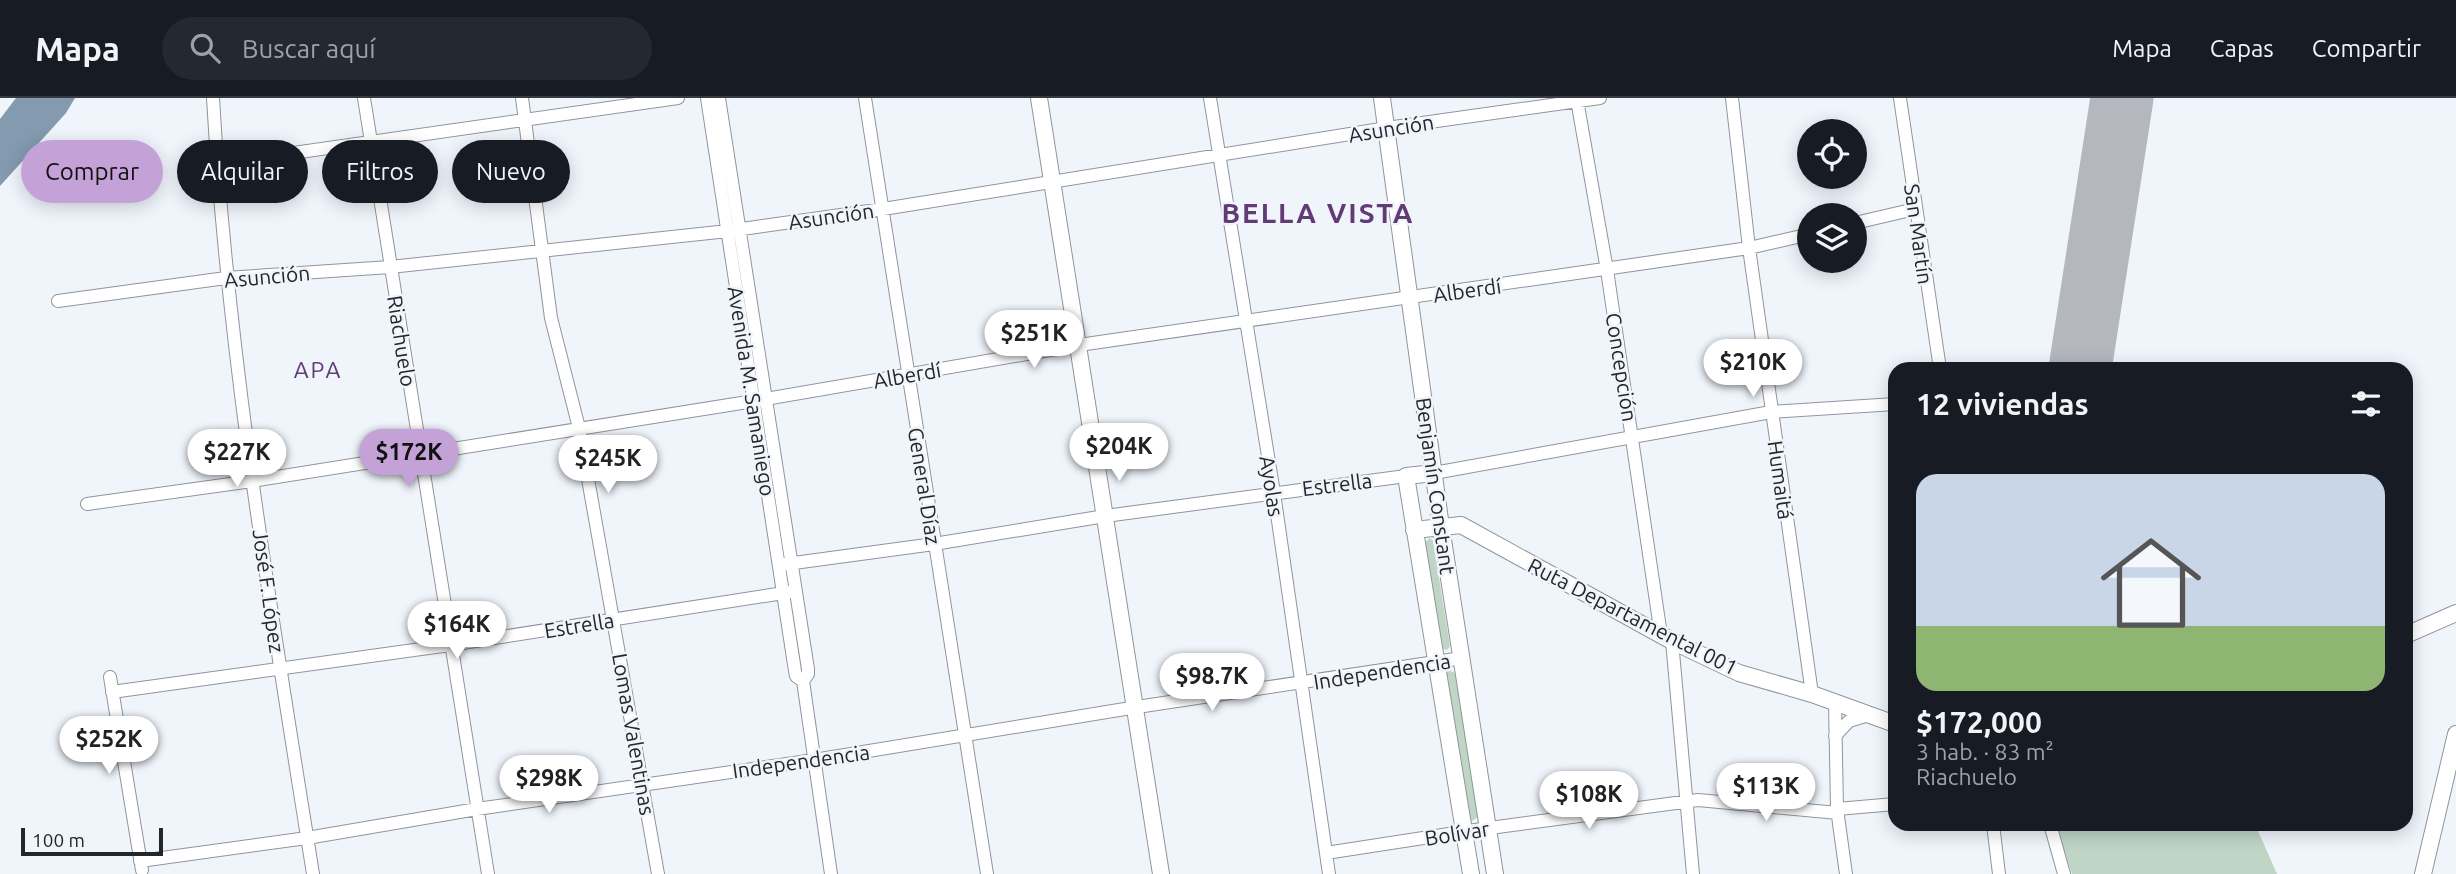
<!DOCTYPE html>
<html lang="es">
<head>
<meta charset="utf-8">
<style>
	:root { --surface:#171b24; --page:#242831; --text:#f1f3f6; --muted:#9ea1a6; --line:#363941; --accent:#c4a2d7 }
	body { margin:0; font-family:Ubuntu,sans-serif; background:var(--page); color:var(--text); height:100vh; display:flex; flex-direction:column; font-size:26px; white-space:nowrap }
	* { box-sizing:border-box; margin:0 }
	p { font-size:23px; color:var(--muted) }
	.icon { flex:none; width:38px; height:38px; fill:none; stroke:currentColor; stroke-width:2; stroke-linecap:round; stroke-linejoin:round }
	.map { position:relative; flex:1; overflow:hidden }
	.sheet { position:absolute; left:1888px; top:264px; width:525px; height:469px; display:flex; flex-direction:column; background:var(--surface); border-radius:21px; box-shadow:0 4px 18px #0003 }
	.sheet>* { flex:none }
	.banner { position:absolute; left:21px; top:42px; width:665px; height:63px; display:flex; gap:14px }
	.tools { position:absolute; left:1797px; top:21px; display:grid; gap:14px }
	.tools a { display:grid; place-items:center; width:70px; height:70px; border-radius:50%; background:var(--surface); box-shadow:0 4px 18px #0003; font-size:35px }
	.scale { position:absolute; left:21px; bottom:18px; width:142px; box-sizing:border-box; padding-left:7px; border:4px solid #242629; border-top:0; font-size:19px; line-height:24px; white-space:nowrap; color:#242629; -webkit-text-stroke:5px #f0f5fc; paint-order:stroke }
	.price { position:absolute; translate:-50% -60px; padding:0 16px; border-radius:24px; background:#fff; color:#222; font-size:23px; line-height:46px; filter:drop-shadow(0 2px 4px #0008) }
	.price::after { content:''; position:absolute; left:50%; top:42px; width:21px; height:16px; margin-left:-10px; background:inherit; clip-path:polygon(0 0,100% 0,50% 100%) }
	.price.active { background:var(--accent); color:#111 }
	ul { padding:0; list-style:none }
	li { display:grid; align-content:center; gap:14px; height:371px; padding:0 28px }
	li span { display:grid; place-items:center; height:217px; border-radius:21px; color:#555 }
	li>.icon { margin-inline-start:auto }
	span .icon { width:126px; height:126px; fill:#fffc; stroke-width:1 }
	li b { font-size:30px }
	h2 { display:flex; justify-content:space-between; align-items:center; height:84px; padding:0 28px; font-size:30px }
	.pill { padding:0 24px; border-radius:32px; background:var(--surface); box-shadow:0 4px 18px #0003; font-size:24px; line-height:63px }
	.pill.active { background:var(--accent); color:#111 }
	header { display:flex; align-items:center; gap:42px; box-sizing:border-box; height:98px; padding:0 35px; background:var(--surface); border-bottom:2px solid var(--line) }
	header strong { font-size:33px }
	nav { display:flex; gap:38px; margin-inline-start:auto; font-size:24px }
	.search { width:490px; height:63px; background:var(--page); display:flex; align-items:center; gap:18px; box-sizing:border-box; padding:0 24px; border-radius:38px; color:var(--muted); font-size:26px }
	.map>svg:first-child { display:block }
	.green { fill:#bfd6c6 }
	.water { fill:#839aaf }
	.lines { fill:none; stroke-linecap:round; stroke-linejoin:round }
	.runway { stroke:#b4b8be; stroke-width:63 }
	.street-casing { stroke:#90959b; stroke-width:14 }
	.secondary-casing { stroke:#90959b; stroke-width:18 }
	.street { stroke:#fff; stroke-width:12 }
	.secondary { stroke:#fff; stroke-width:16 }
	.labels { text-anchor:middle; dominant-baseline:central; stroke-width:5; stroke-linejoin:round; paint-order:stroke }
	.street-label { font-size:21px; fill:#242629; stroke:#f0f5fc }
	.neighbourhood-label { font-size:23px; letter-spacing:2px; fill:#613b74; stroke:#f0f5fc }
	.district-label { font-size:28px; font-weight:bold; letter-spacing:2px; fill:#613b74; stroke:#f0f5fc }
</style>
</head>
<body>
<header>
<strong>Mapa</strong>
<div class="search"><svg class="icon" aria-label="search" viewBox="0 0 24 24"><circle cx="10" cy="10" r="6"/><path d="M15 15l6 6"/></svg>Buscar aquí</div>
<nav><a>Mapa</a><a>Capas</a><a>Compartir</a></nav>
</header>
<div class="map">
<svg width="2456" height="776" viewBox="0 0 2456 776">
	<rect width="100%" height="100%" fill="#f0f5fc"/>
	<path class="green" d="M1430,440L1433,443L1450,548L1447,552L1441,550L1424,445Z
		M1448,572L1455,575L1478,719L1472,723L1470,722L1445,576Z
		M2056,726H2255L2277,776H2072Z"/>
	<path class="water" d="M16,0H75L66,15L0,88V21Z"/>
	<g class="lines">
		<path class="runway" d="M2080,271L2122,0"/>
		<defs>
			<path id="street" d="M213,0C228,261 272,518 313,776
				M364,0L488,776
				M522,0L551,220L579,330L658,776
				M707,0L795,573L796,578L803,583L831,776
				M719,0L808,571V576L803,583
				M865,0L987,776
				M1210,0L1274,395L1329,776
				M1732,0L1749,150L1812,596
				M1900,0L1940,271
				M1577,2L1607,172L1661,537
				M216,66L678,0
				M1855,125L1915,111
				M58,203L226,180L390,169L728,133L883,111L1387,30L1600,0
				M1434,375L1771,314L1895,306
				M87,406L252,383L754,303L1079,247L1749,150L1810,136
				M779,467L934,446L1105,418L1406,378
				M1672,543L1693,776
				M110,579L142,772
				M112,594L450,547L796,493
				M1835,605L1837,711L1846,776
				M1835,638L1849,623L1869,617
				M1837,711L1895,706
				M1993,726L1999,776
				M2050,726L2064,776
				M1326,755L1475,732L1698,702L1838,715
				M140,763L307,740L477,711L814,662L1137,609L1462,560"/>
			<path id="secondary" d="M1039,0L1161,776
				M1382,0L1441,429L1495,776
				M1434,375L1406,378L1471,776
				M1414,432L1461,427L1672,543L1739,575L1812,596L1895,626
				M2406,537L2456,515
				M2423,776L2456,636"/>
		</defs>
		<use href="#street" class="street-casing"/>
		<use href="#secondary" class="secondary-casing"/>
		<use href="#street" class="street"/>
		<use href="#secondary" class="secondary"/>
	</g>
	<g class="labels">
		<g class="street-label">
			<text transform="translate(1391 30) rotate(-9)">Asunción</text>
			<text transform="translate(831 118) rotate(-8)">Asunción</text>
			<text transform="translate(1919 136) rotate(82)">San Martín</text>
			<text transform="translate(267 178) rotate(-5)">Asunción</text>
			<text transform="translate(1467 192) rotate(-8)">Alberdí</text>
			<text transform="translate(402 243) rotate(81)">Riachuelo</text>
			<text transform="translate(1622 269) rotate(81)">Concepción</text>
			<text transform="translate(907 277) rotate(-10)">Alberdí</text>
			<text transform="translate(752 293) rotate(81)">Avenida M. Samaniego</text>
			<text transform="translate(1781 382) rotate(82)">Humaitá</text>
			<text transform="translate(1337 386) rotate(-7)">Estrella</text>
			<text transform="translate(925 388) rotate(81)">General Díaz</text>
			<text transform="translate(1272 388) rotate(81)">Ayolas</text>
			<text transform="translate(1436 388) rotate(82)">Benjamín Constant</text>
			<text transform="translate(269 493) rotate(82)">José F. López</text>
			<text transform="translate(1633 518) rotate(27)">Ruta Departamental 001</text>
			<text transform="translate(579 527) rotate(-9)">Estrella</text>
			<text transform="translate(1382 573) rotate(-9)">Independencia</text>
			<text transform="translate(634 636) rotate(80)">Lomas Valentinas</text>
			<text transform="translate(801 663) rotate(-8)">Independencia</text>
			<text transform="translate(1457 735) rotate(-9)">Bolívar</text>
		</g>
		<g class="neighbourhood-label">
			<text x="318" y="271">APA</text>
		</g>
		<g class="district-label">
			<text x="1318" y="114">BELLA VISTA</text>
		</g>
	</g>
</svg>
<div class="tools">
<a><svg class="icon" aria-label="locate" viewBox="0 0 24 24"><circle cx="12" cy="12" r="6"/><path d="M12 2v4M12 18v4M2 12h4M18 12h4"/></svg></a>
<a><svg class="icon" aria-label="layers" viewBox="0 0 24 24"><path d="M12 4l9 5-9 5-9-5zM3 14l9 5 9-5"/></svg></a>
</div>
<div class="scale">100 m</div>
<b class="price" style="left:1034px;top:272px">$251K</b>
<b class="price" style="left:1753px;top:301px">$210K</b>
<b class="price" style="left:1119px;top:385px">$204K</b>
<b class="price" style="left:237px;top:391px">$227K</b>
<b class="price active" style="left:409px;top:391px">$172K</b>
<b class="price" style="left:608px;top:397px">$245K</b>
<b class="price" style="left:457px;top:563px">$164K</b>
<b class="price" style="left:1212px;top:615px">$98.7K</b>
<b class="price" style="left:109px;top:678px">$252K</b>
<b class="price" style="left:549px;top:717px">$298K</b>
<b class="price" style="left:1766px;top:725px">$113K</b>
<b class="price" style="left:1589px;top:733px">$108K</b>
<div class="banner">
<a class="pill active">Comprar</a>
<a class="pill">Alquilar</a>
<a class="pill">Filtros</a>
<a class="pill">Nuevo</a>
</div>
<section class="sheet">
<h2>12 viviendas<svg class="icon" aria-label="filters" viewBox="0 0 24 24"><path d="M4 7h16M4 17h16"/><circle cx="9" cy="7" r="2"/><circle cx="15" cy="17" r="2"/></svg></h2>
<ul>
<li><span style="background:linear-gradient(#c9d6e8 70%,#8fb573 0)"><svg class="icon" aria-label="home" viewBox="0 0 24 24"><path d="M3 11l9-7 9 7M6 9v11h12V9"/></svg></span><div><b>$172,000</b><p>3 hab. · 83 m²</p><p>Riachuelo</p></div></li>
</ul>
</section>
</div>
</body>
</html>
